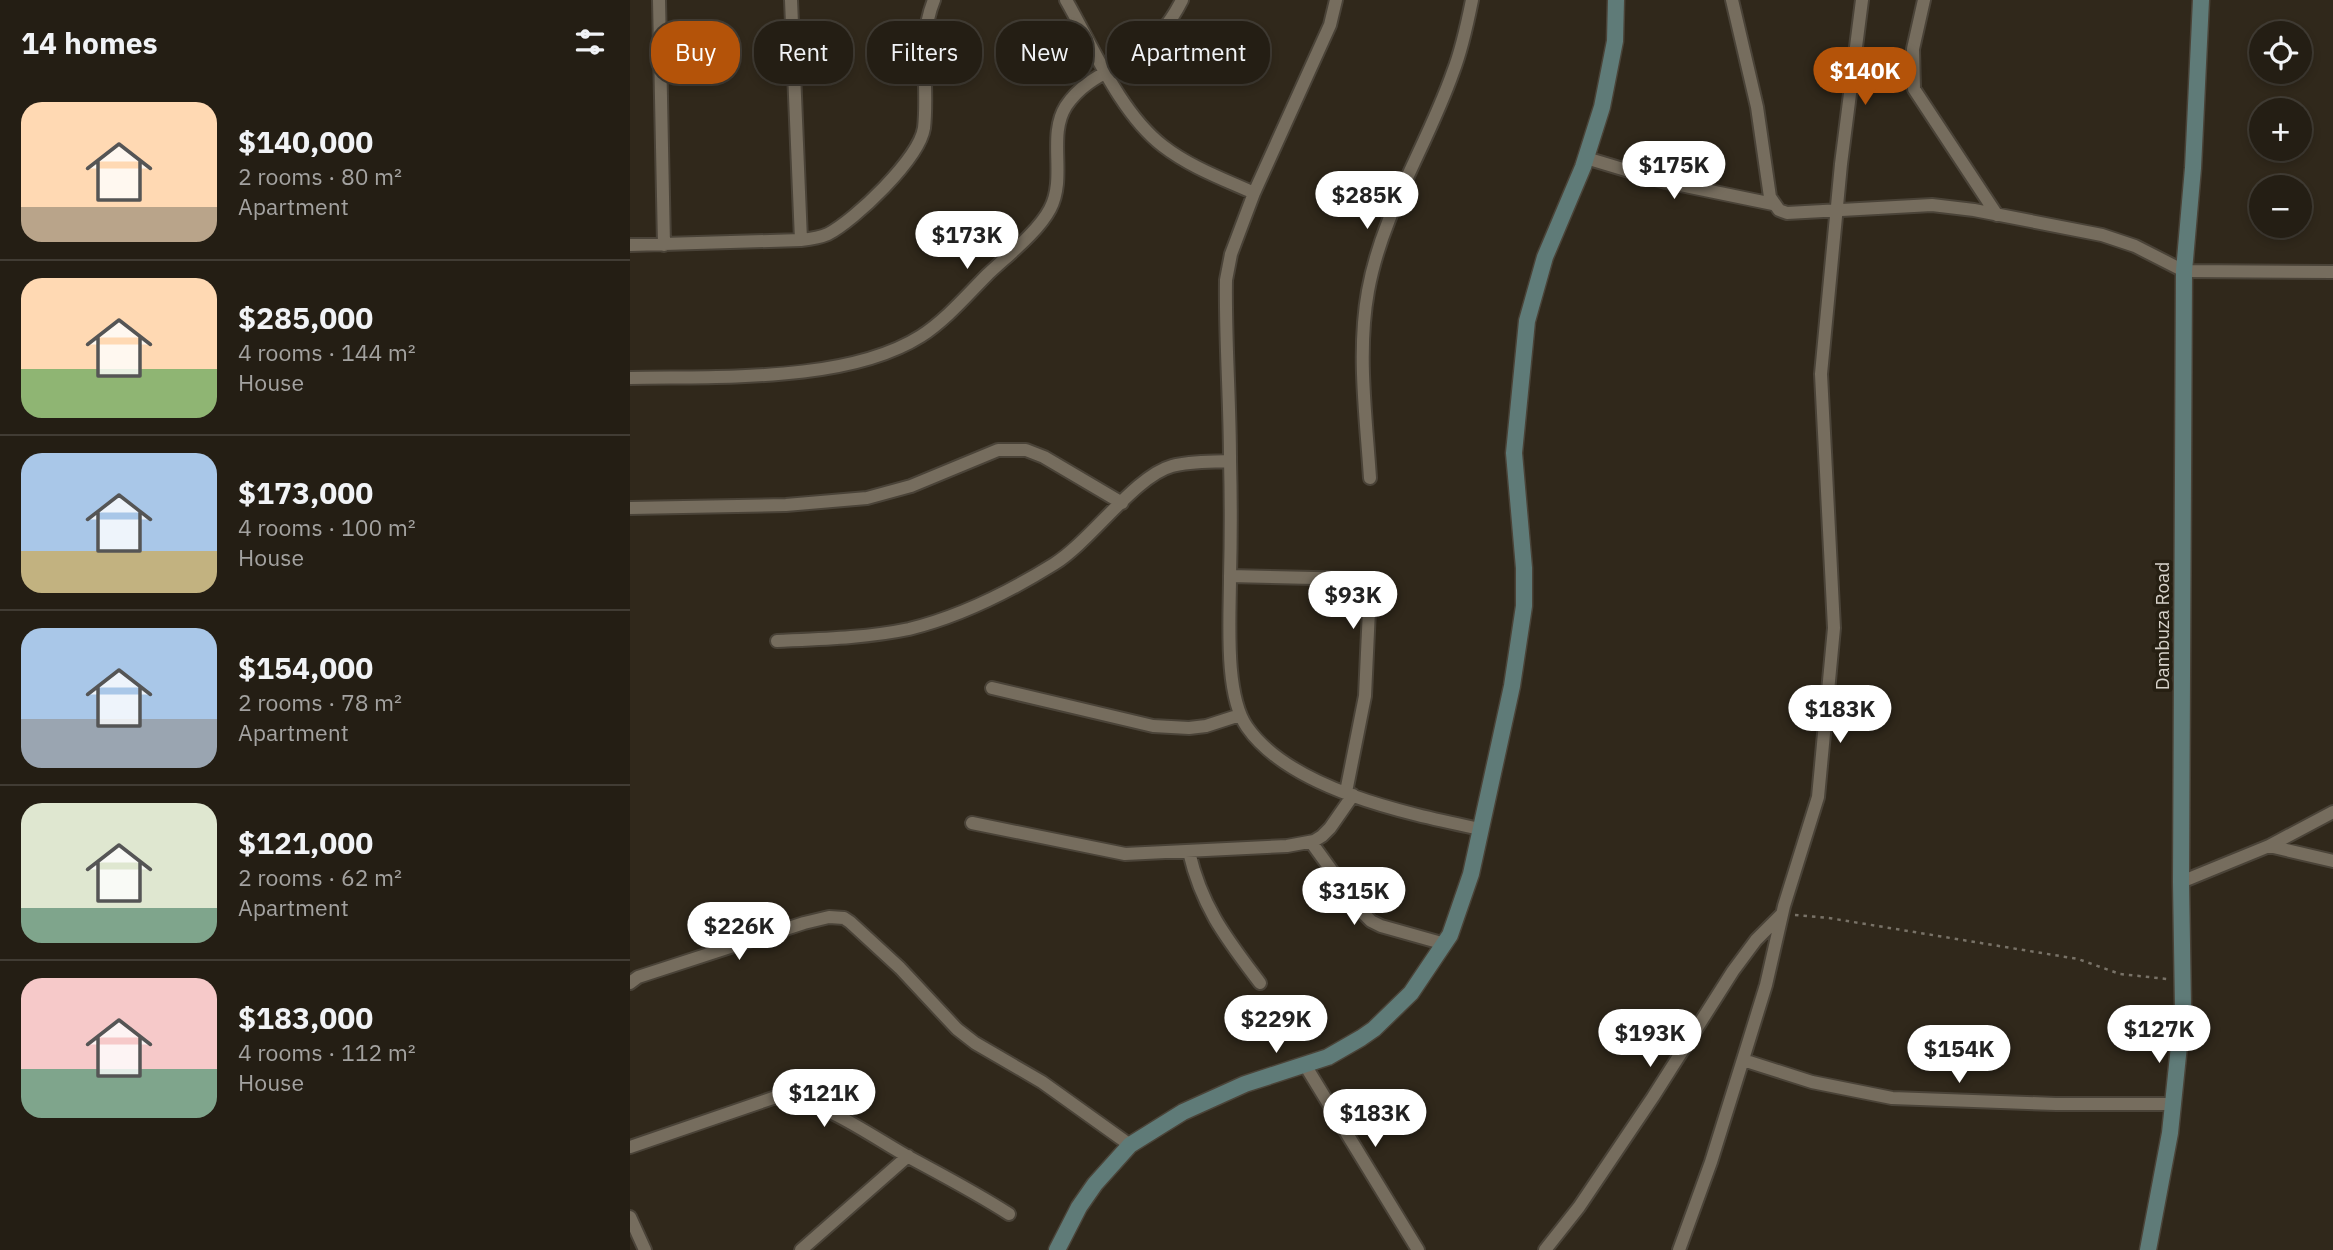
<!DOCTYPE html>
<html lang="en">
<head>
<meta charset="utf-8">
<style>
	:root { --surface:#241e14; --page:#2c271d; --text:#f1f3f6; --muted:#a3a2a0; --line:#413c34; --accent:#b45309 }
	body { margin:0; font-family:"IBM Plex Sans",sans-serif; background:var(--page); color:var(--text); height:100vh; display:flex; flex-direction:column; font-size:26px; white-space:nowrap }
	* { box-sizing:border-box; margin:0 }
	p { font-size:23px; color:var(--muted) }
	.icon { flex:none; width:38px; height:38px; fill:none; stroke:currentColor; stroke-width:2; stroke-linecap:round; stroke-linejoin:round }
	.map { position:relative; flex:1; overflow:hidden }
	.panel { display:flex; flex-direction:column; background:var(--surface); width:630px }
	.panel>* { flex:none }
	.guide { position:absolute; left:21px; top:21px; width:665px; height:63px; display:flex; gap:14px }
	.tools { position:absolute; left:1619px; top:21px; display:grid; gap:14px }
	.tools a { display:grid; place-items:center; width:63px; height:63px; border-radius:50%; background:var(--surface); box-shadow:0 4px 10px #0003,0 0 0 2px var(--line); font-size:35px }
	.price { position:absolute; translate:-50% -60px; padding:0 16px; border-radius:24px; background:#fff; color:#222; font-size:23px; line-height:46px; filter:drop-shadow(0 2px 4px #0008) }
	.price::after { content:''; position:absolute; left:50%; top:42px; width:21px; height:16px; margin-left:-10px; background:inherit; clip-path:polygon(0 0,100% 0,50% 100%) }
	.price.selected { background:var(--accent); color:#fff }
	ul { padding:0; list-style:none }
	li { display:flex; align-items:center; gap:21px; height:175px; padding:0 21px }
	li+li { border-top:2px solid var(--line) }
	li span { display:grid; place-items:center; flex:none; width:196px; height:140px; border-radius:21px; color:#555 }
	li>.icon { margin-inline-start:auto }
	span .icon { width:84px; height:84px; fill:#fffc; stroke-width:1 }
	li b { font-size:30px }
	h2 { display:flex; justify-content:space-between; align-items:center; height:84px; padding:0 21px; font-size:30px }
	.pill { padding:0 24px; border-radius:28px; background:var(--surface); box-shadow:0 4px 10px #0003,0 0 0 2px var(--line); font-size:24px; line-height:63px }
	.pill.selected { background:var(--accent); color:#fff }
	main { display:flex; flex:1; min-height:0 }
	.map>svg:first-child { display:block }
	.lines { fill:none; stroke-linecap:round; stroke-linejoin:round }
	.street-casing { stroke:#4a4338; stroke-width:16 }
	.secondary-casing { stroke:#4a4338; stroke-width:19 }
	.path { stroke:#787267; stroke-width:2.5; stroke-dasharray:3.5 5; stroke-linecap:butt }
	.street { stroke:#766d5e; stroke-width:12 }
	.secondary { stroke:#5f7b78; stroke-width:16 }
	.labels { text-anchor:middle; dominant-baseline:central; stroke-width:7; stroke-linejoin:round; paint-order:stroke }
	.street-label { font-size:19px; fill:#d7d2ca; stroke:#261f12 }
</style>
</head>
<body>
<main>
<section class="panel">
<h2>14 homes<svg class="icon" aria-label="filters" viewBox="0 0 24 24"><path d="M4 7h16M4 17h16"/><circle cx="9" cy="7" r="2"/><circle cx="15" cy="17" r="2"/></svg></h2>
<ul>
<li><span style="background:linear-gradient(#ffd9b3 75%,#b9a48a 0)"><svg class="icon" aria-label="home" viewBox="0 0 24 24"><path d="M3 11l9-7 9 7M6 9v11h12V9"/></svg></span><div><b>$140,000</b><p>2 rooms · 80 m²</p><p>Apartment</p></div></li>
<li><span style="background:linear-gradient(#ffd9b3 65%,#8fb573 0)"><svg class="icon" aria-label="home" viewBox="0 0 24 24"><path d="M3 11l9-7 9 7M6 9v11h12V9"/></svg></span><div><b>$285,000</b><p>4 rooms · 144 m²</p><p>House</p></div></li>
<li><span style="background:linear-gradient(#a9c7e8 70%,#c2b280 0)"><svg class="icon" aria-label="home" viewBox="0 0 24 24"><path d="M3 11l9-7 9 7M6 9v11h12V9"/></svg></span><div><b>$173,000</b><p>4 rooms · 100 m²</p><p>House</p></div></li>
<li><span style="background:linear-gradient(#a9c7e8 65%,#9aa5b1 0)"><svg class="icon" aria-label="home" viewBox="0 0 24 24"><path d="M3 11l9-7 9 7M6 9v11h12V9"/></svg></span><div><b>$154,000</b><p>2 rooms · 78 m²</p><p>Apartment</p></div></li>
<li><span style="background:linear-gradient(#dfe7d0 75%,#7fa58c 0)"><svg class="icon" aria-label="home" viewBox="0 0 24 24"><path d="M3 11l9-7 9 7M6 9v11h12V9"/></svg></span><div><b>$121,000</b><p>2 rooms · 62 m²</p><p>Apartment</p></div></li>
<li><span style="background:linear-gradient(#f6c9c9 65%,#7fa58c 0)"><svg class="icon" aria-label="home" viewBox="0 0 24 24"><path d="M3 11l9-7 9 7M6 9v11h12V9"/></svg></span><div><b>$183,000</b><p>4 rooms · 112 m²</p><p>House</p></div></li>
</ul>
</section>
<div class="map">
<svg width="1703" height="1250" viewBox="0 0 1703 1250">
	<rect width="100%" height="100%" fill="#30281b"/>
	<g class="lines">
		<defs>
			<path id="street" d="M29,0L34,245
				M161,0L171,240
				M436,0C463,47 490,113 533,146C560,167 593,179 624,193
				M706,0L700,25L624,193L601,254L596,280C595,340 600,400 600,460C601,499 601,538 600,577C600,617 594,694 617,727C661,790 779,814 850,829
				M1102,0L1127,107L1140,197L1149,210L1157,213L1302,205L1344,210L1472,235L1505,246L1554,271L1703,272
				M1294,0L1283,49L1284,89L1367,215
				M956,158L1036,182L1143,204
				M0,245L171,240C180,239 189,238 198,234C225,220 289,159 294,128C299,85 287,41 304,0
				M0,378C87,376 217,383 291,336C316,320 337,295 358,274C377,256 408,232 420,209C437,177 417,136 436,106C454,79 480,72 504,56C525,42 541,22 552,0
				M740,478C736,417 727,352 738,291C752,213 797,146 823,72C832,49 837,25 842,0
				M0,508L156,505L237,498L281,486L368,450H396L414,457L492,503
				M600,576L728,579L735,581L740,588L735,696L716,792
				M147,641C191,639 236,638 279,629C332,616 379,592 424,564C461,541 505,476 542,466C560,461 581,462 600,461
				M362,688L523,726L559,728L576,726L610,715
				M342,823L495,854L657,846L684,841L692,836L700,828L723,795
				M681,842L731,911L741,921L751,926L815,944
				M1639,846L1703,861
				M559,852C572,908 597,939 630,983
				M1551,882L1639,846L1703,812
				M0,983L8,977L174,923L199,917L214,918L220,922L270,968L327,1029L345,1043L412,1082L500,1145
				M1113,1060L1182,1082L1262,1098L1426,1104H1544
				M675,1065L788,1250
				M0,1147L143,1098C150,1097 157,1096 164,1098C202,1108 242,1136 275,1155C310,1174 345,1192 379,1214
				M0,1217L15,1250
				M171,1250L278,1156
				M915,1250L949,1207L1023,1097L1103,971L1126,940L1151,915
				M1049,1250L1081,1162L1115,1053L1136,985L1154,906L1188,797L1204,628L1191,374L1211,164L1232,0"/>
			<path id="secondary" d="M427,1250L449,1207L465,1184L500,1145L553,1112L615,1084L698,1057L731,1038L744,1029L781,993L820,935L841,874L882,686L894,606V568L884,453L897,321L915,257L953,167L972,107L985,41L986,0
				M1518,1250L1540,1133L1553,1007L1551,882L1554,271L1563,168L1571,0"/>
		</defs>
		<use href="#street" class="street-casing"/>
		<use href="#secondary" class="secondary-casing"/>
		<path class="path" d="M1165,915L1199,918L1448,959L1490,974L1537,979"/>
		<use href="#street" class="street"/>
		<use href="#secondary" class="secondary"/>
	</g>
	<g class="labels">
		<g class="street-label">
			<text transform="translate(1532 626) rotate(-90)">Dambuza Road</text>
		</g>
	</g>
</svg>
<div class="tools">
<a><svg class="icon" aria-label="locate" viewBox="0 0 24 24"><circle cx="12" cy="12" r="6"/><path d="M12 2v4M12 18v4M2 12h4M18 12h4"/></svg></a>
<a>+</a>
<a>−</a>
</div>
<b class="price selected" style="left:1235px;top:107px">$140K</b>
<b class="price" style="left:1044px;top:201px">$175K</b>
<b class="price" style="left:737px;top:231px">$285K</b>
<b class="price" style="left:337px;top:271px">$173K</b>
<b class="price" style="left:723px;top:631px">$93K</b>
<b class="price" style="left:1210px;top:745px">$183K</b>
<b class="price" style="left:724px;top:927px">$315K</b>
<b class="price" style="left:109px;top:962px">$226K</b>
<b class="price" style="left:646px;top:1055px">$229K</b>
<b class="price" style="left:1529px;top:1065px">$127K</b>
<b class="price" style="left:1020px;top:1069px">$193K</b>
<b class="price" style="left:1329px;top:1085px">$154K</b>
<b class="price" style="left:194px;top:1129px">$121K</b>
<b class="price" style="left:745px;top:1149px">$183K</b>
<div class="guide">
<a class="pill selected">Buy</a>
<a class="pill">Rent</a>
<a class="pill">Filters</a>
<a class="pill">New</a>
<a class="pill">Apartment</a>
</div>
</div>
</main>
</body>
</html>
